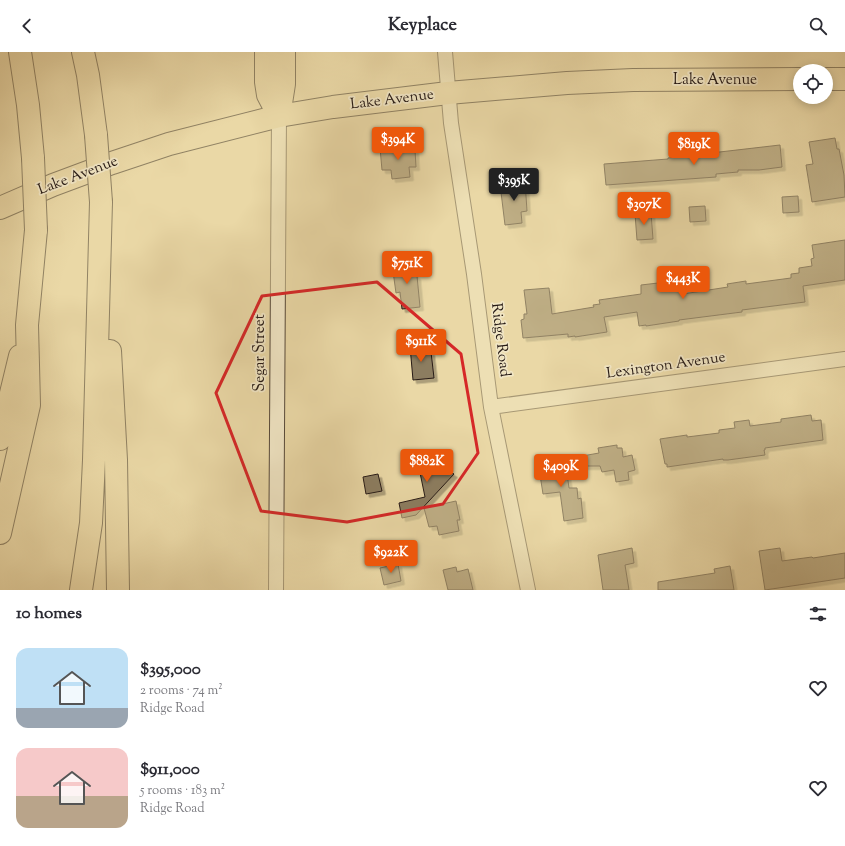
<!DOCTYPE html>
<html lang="en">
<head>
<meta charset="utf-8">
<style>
	:root { --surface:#fff; --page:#f2f2f3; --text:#2b2b33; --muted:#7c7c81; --accent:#ea580c }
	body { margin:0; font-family:"Sorts Mill Goudy",serif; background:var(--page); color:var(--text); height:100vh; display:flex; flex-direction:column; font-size:15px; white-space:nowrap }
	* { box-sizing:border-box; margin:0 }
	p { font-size:13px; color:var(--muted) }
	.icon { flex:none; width:22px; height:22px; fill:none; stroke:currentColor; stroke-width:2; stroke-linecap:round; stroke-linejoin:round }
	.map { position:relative; height:538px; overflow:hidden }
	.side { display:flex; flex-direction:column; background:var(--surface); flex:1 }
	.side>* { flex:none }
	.tools { position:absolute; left:793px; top:12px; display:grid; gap:8px }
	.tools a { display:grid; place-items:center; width:40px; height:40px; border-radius:50%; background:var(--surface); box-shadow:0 2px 10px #0003; font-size:20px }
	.price { position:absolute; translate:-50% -34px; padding:0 9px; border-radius:4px; background:var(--accent); color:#fff; font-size:13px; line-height:26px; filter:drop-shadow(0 1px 2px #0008) }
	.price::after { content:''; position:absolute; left:50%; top:24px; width:12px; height:9px; margin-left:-6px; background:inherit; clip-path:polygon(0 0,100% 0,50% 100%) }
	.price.active { background:#222; color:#fff }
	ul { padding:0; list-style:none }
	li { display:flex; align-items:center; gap:12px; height:100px; padding:0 16px }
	li span { display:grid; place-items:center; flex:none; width:112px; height:80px; border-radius:12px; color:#555 }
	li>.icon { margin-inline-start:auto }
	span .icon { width:48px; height:48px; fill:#fffc; stroke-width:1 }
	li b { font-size:17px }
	h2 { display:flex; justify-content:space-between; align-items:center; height:48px; padding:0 16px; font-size:17px }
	header { display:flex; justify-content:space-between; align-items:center; height:52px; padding:0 16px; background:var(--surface); font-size:18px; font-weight:800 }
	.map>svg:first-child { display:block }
	.building { fill:#8c7d61; stroke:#271b16; filter:url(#shadow) }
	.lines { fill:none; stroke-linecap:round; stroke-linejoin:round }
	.minor-casing { stroke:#584a3a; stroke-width:16 }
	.primary-casing { stroke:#271b16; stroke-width:24 }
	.motorway-casing { stroke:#271b16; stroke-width:24 }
	.minor { stroke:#f1e6c5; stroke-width:14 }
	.primary { stroke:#ead8a6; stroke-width:22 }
	.motorway { stroke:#ead8a6; stroke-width:22 }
	.motorway-bridge-casing { stroke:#271b16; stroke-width:24; stroke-linecap:butt }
	.motorway-bridge { stroke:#ead8a6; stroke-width:22 }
	.marked { fill:none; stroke:#d62828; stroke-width:3; stroke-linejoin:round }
	.labels { text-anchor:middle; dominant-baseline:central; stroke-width:3.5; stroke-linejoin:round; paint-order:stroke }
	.street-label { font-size:15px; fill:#271b16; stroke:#f1e6c5 }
</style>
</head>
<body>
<header><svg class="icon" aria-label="back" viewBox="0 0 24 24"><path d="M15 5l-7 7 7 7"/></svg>Keyplace<svg class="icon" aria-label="search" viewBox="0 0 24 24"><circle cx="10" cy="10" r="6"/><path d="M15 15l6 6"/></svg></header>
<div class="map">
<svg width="845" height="538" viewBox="0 0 845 538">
	<defs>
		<filter id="shadow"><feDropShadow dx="3.5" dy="3.5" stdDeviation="0" flood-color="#0004"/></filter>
	</defs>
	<rect width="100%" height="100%" fill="#ead8a6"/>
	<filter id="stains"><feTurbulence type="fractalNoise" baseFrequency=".005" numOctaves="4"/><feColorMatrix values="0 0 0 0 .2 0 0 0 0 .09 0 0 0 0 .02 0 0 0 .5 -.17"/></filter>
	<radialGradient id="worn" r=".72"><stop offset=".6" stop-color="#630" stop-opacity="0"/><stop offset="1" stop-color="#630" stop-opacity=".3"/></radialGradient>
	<path class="building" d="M835,86L837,97H839L844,123L845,145L812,150L806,113L813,112L809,90Z
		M407,92L408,99L415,98L416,115H409L410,125L392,127L391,118H382L380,96Z
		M780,93L782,115L759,118H738V120L716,122V125L606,133L604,112L668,107V106Z
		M525,129L527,159L521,160L522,171L505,173L500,132Z
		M798,144L799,160L783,161L782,145Z
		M705,154L706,169L690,170L689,155Z
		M651,161L653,187L637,188L635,162Z
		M845,188V228L803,234L805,250L742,258V260L679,268V269L646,274V273L639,274L637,260L604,265L607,280L575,285V284L568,285V282L523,286L521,268L524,267V262H527L524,238L549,236L552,262L594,255L593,253L600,252L599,248L641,242V233L658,231L659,235L681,232L683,242L728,235L727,232L746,229V232L791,226V222L799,221V216L812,214L811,207L814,206L812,193Z
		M412,209L415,224H417L420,255L402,257L400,240L396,241L392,212Z
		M425,293V300H431L434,326L413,328L410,294Z
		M811,363L812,369L821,368L823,388L765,396V398H764L765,403L728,408H723V407L667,415V412H665L660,387L687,383V385L719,381V378L735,376L734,370L749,368L750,374L781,370V367Z
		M617,393V396H622L623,405L632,403L635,418L628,420L629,428L616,430L614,418L602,420L600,414H572L571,406L599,401L598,396Z
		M441,400L444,416L454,422L416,463L402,466L399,451L425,445L417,406Z
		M552,407V409L565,407L569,436H577L578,447L581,446L583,466L564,469L560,440L543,442L538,410Z
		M378,422L382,439L366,442L363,425Z
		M456,449L460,468H457L459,479L439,483L437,474L429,475L424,456Z
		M632,496L634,511L625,513L629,538H603L598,503Z
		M780,496L782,509L812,505L813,506L845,501V526L765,538L759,499Z
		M398,512L401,529L384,533L380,516Z
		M730,514L734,538H658V530L715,521L714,517Z
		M456,515L457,520L468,517L473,538H448L443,518Z"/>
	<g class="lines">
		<defs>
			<path id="minor" d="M445,0L451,71L474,222L491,355L528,538
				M491,355L845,307
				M276,538L279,64"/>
			<path id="primary" d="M826,27H845
				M0,156L53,133L112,111L169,92L279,64L333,55L448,41L567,31L633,28L800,27"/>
			<path id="motorway" d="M20,0L28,53L33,106
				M83,0L88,23L96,83
				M266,0V30L268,43L279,64
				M279,64L284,32V0
				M110,299L116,408L118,538
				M0,387L20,304
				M0,481L29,353L27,273L36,178
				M81,538L91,471L94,408L101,150"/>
		</defs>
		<use href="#minor" class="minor-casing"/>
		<use href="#primary" class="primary-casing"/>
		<use href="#motorway" class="motorway-casing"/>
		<use href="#minor" class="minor"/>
		<use href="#primary" class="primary"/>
		<use href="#motorway" class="motorway"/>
		<defs>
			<path id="motorway-bridge" d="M96,83L101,150
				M33,106L36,178"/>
		</defs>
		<use href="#motorway-bridge" class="motorway-bridge-casing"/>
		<use href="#motorway-bridge" class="motorway-bridge"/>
	</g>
	<path d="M0 0H845V538H0ZM377,230L461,302L478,401L443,452L347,470L261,459L216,341L262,244Z" fill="#ead8a6" fill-opacity=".55" fill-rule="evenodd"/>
	<path class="marked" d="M377,230L461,302L478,401L443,452L347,470L261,459L216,341L262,244Z"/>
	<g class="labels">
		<g class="street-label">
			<text x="715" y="28">Lake Avenue</text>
			<text transform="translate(392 48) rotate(-7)">Lake Avenue</text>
			<text transform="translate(78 124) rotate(-21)">Lake Avenue</text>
			<text transform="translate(500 288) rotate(83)">Ridge Road</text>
			<text transform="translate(260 301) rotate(-90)">Segar Street</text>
			<text transform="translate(666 314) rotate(-8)">Lexington Avenue</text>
		</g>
	</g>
	<rect width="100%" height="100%" filter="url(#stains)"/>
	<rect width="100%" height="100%" fill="url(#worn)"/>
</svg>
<div class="tools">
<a><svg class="icon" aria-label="locate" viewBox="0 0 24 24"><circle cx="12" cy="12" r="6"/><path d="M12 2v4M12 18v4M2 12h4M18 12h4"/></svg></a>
</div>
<b class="price" style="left:398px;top:109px">$394K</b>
<b class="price" style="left:694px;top:114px">$819K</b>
<b class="price active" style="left:514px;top:150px">$395K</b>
<b class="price" style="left:644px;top:174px">$307K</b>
<b class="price" style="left:407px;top:233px">$751K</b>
<b class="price" style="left:683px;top:248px">$443K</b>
<b class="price" style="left:421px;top:311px">$911K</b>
<b class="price" style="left:427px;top:431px">$882K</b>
<b class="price" style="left:561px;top:436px">$409K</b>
<b class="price" style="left:391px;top:522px">$922K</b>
</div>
<section class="side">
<h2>10 homes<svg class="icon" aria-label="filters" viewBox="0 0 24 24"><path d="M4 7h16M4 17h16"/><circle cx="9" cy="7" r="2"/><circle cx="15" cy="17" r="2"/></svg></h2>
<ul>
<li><span style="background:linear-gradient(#bfe0f5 75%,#9aa5b1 0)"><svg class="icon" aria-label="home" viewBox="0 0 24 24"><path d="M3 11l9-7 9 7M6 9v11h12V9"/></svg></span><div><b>$395,000</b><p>2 rooms · 74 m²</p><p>Ridge Road</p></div><svg class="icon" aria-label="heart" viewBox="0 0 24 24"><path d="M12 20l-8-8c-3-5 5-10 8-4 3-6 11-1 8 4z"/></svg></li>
<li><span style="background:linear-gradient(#f6c9c9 60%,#b9a48a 0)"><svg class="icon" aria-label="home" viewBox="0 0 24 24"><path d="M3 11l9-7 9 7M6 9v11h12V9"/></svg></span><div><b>$911,000</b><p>5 rooms · 183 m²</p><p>Ridge Road</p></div><svg class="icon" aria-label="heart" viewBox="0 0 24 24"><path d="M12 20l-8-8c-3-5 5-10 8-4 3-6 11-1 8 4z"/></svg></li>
</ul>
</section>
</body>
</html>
